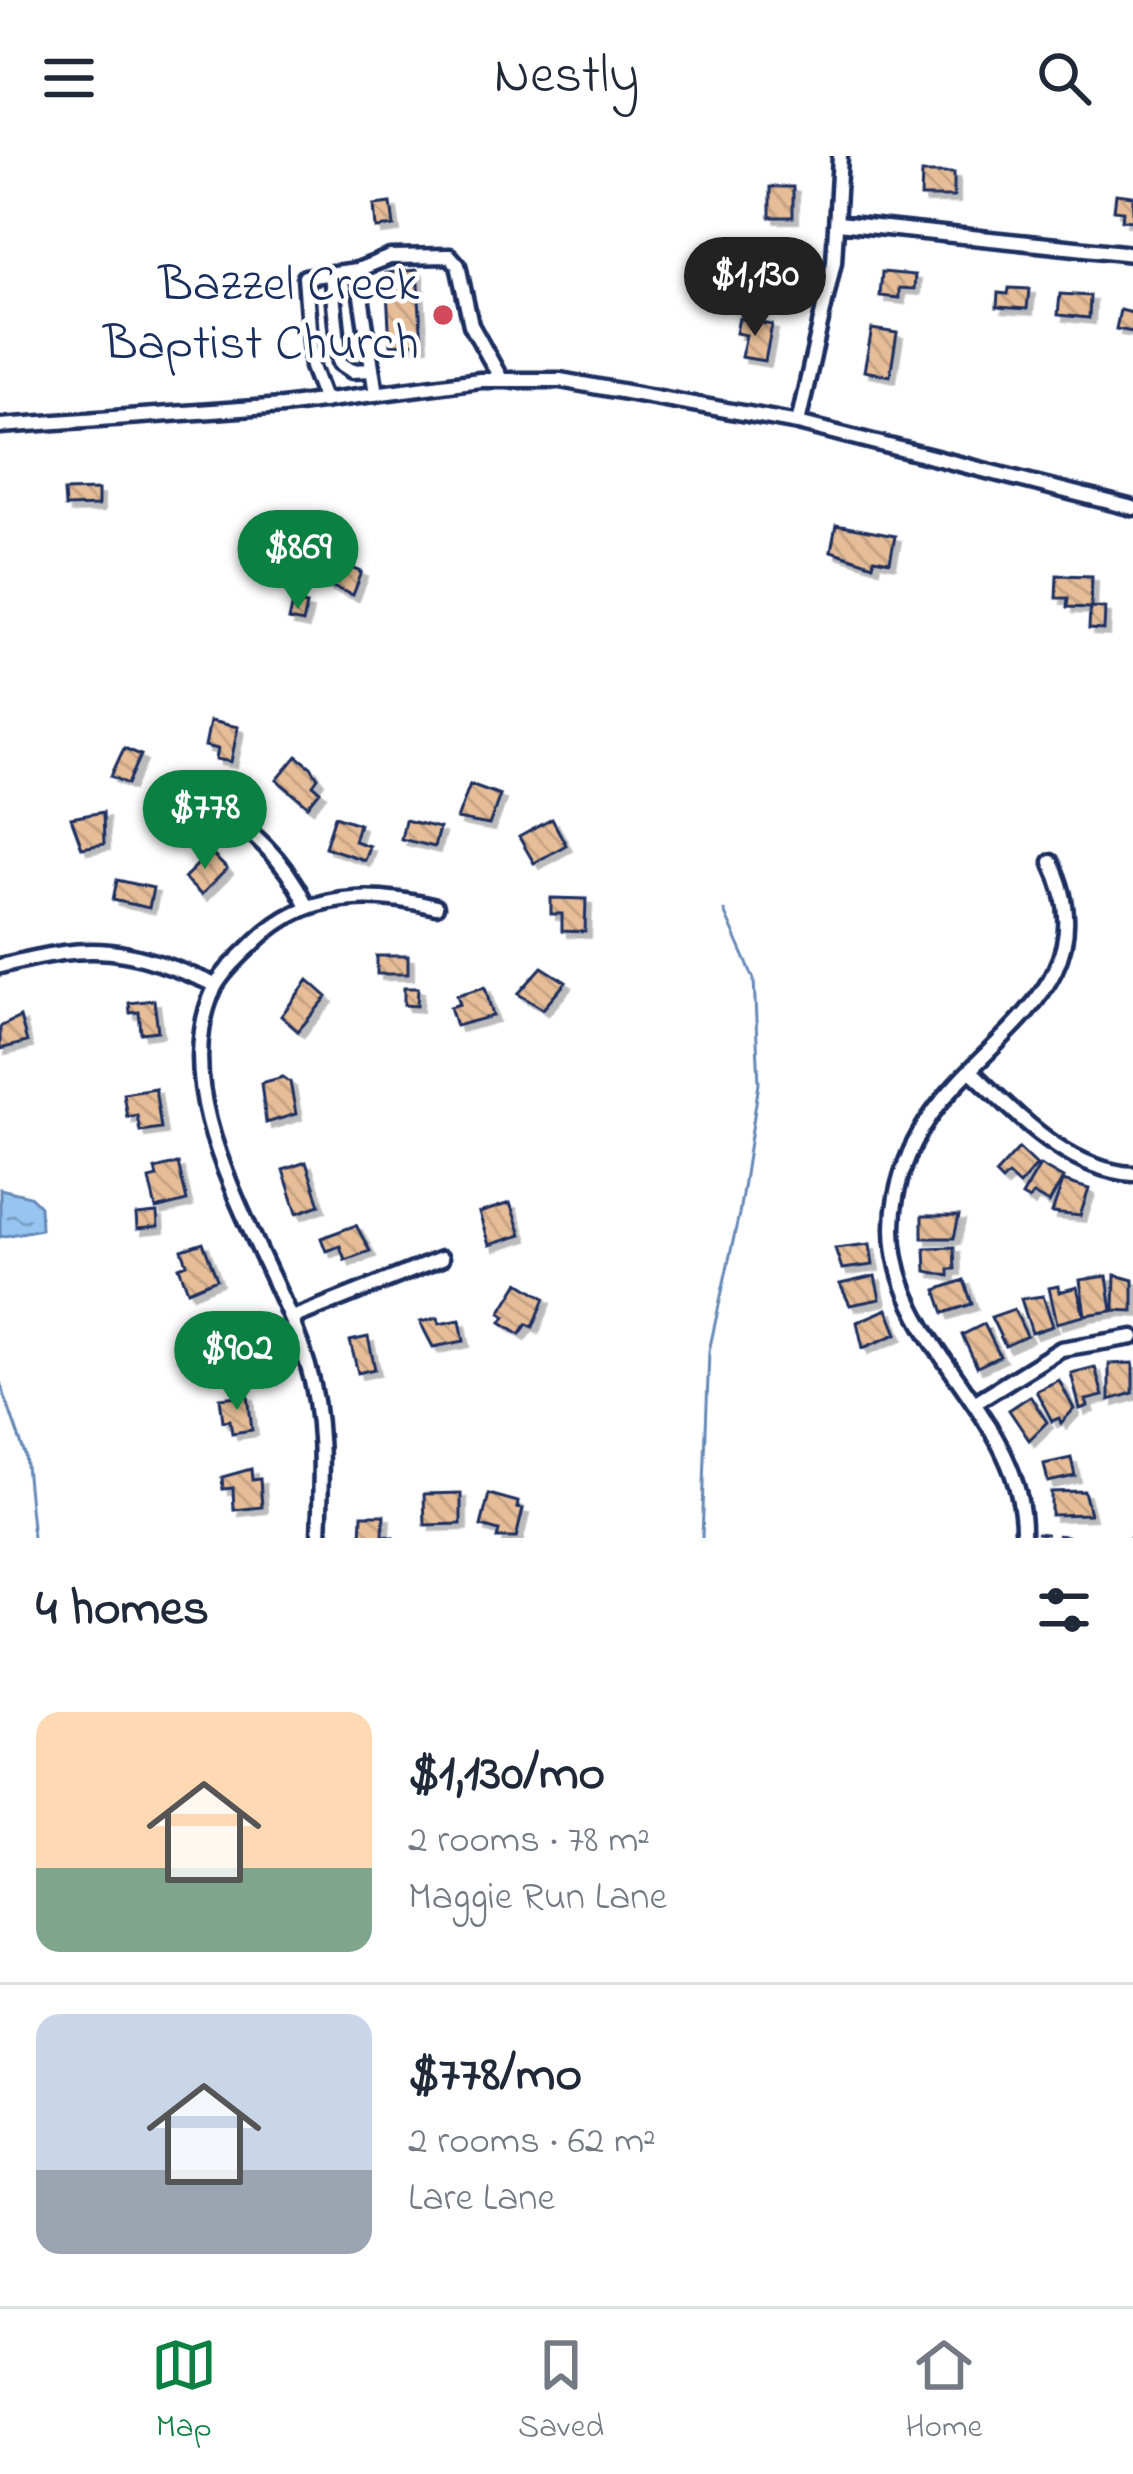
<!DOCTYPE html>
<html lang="en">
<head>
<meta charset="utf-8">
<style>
	:root { --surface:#fff; --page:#f6f6f7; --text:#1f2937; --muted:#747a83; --line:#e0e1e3; --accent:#0b8043 }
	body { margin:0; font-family:"Indie Flower",sans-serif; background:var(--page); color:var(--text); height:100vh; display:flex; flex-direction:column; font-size:45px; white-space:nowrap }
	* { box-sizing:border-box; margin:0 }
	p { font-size:39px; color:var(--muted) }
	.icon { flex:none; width:66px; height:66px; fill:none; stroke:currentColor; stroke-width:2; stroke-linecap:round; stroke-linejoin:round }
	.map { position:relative; height:1382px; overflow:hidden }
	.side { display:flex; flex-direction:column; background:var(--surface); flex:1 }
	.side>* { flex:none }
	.price { position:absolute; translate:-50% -102px; padding:0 27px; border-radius:42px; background:var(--accent); color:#fff; font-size:39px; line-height:78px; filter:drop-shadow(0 3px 6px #0008) }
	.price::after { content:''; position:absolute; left:50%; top:72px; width:36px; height:27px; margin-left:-18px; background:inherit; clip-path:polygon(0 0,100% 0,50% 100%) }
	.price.current { background:#222; color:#fff }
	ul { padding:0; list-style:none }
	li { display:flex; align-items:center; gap:36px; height:300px; padding:0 36px }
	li+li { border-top:3px solid var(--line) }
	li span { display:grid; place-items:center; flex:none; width:336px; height:240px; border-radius:24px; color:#555 }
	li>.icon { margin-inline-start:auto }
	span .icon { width:144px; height:144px; fill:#fffc; stroke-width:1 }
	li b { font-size:51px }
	h2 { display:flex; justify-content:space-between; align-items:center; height:144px; padding:0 36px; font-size:51px }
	header { display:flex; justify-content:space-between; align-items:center; height:156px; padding:0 36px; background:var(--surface); font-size:54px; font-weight:600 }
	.tab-bar { display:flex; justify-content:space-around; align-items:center; height:168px; border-top:3px solid var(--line); background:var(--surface); font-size:33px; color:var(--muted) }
	.tab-bar a { display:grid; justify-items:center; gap:6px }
	.tab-bar .current { color:var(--accent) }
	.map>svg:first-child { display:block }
	.water { fill:url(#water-ripples); stroke:#6589b6; stroke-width:3 }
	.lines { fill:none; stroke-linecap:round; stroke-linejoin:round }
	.stream { stroke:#6589b6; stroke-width:3 }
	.building { fill:url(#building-back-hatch); stroke:#1b2f5e; stroke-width:3; filter:url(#shadow) }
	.minor-casing { stroke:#1b2f5e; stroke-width:21 }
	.path { stroke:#1b2f5e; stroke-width:3; stroke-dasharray:12 9; stroke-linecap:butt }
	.minor { stroke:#fff; stroke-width:12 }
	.poi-dot { fill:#d1495b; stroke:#fff; stroke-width:4.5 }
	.labels { text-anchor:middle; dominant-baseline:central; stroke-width:9; stroke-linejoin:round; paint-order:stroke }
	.poi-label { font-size:51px; fill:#1b2f5e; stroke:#fff; text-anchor:end }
</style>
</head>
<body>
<header><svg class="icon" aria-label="menu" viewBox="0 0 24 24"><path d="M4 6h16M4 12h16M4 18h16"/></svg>Nestly<svg class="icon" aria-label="search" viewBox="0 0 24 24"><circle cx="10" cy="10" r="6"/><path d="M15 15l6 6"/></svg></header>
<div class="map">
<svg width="1133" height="1382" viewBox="0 0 1133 1382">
	<defs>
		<pattern id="water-ripples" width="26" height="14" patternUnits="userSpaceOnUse" patternTransform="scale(3)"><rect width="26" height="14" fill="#96c5f1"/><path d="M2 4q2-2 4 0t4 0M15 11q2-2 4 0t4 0" fill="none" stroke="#7aa0c6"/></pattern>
		<pattern id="building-back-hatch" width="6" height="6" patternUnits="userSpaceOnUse" patternTransform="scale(3)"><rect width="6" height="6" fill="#e6bd96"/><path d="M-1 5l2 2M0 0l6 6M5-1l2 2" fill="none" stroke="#c5a384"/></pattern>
		<filter id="shadow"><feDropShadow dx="5.5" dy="5.5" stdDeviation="0" flood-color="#0004"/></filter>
	</defs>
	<rect width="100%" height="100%" fill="#fff"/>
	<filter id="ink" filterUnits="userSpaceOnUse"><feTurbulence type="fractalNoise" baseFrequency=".00833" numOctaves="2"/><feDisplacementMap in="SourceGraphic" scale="24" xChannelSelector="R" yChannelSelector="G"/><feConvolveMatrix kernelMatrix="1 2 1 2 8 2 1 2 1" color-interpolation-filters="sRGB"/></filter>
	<g filter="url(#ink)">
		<path class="water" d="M0,1033L30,1040L40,1050L41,1073L0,1081Z"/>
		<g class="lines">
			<path class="stream" d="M0,1226L25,1299L33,1382
				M702,1382L709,1195L739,1058L759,927L754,823L724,755"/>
		</g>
		<path class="building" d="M922,17H954V41H921Z
			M770,31H793V61H770Z
			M1116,38L1133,40V65L1122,64L1123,55L1114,54Z
			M391,47L394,70L376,72L374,49Z
			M751,100L788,107L785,122L777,120L774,133L746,128Z
			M417,114L422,187L390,189L386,117Z
			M882,116L915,119L914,133L899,132V142L880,140Z
			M1009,132L1029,133L1027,153L997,151L998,137L1008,138Z
			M1060,138L1090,140L1089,162L1058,159Z
			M1120,154L1133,157V176L1116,173Z
			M739,162L772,169L765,205L741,201L746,179L736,177Z
			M872,173L897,177L890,220L864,215Z
			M98,334V350L65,351L64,335Z
			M836,369L895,380L890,406L874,403L873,409L831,395Z
			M332,404L362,416L353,439L322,427Z
			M1057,419L1092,420L1091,451L1105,452L1104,474L1089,473L1090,452L1067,451L1068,442H1056Z
			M293,446L307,449L303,467L289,464Z
			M210,565L238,571L231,606L216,603L218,593L205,590Z
			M124,592L141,599L128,628L111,620Z
			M297,600L311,611L318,622L313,629L320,635L308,650L277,624Z
			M470,628L500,639L489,669L457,663Z
			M103,656L104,688L82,692L71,662Z
			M335,660L359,668L354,685L369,690L364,704L325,691Z
			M552,663L566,689L534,707L519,681Z
			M405,664L439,672L434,691L401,683Z
			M205,691L227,713L201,739L184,722L200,706L195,701Z
			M117,724L153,732L149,752L113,744Z
			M551,742L586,743L585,776L562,775V758H551Z
			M377,800H408V818H377Z
			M542,811L566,826L543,853L518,838Z
			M308,824L327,841L298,875L281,860Z
			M485,831L493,860L456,870L450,851L460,848L457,839Z
			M404,832H418L417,850L404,849Z
			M154,844L158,875L141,877L139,856L130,857L129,847Z
			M20,861L27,886L0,893V871Z
			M283,921L290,926L296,958L266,967L261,927Z
			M155,932L161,972L140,975L137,959L127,961L123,937Z
			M1019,992L1037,1009L1019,1029L1008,1019L1002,1025L995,1018Z
			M306,1006L320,1049L297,1057L283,1014Z
			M178,1007L187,1045L156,1053L149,1023L157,1021L155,1013Z
			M1040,1009L1063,1022L1049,1047L1033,1038L1029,1044L1022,1040Z
			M1063,1025L1089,1033L1080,1060L1052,1057Z
			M510,1047L521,1079L489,1089L479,1057Z
			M157,1057L158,1071L137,1073L136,1059Z
			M922,1060H959L954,1082H922Z
			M356,1069L370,1095L345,1104L340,1090L326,1095L321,1082Z
			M203,1087L217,1123L188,1135L179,1111L187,1108L182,1094Z
			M870,1088L873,1109L842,1113L835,1092Z
			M954,1091L955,1113H949V1120L926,1115L925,1092Z
			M1115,1119L1133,1124V1155L1114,1154Z
			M875,1120L880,1143L850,1149L840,1128Z
			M1107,1120L1112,1155L1085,1159L1080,1124Z
			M964,1124L972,1148L944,1157L936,1134Z
			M519,1126L545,1142L533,1171L527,1168L520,1178L501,1166L505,1160L500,1157Z
			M1058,1130L1059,1136L1077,1131L1084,1160L1057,1167L1049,1132Z
			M1043,1140L1053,1170L1032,1177L1021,1143Z
			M887,1153L897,1178L863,1192L857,1166Z
			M1014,1153L1027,1180L1005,1190L991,1161Z
			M438,1162L439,1168L460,1164L464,1185L433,1191L420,1166Z
			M984,1168L1000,1200L977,1211L962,1179Z
			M233,1174L243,1175L253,1205L236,1210L226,1176Z
			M368,1181L375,1213L358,1217L350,1185Z
			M1133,1207V1237L1109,1244V1208Z
			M1095,1211L1103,1240L1086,1244L1088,1250L1080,1253L1071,1217Z
			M1059,1224L1074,1253L1061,1267L1059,1262L1052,1265L1036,1235Z
			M248,1239L252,1274L232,1277L230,1264L223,1265L220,1242Z
			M1030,1240L1047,1266L1029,1284L1009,1254Z
			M1071,1302L1075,1320L1048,1326L1044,1308Z
			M251,1313L252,1324L260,1323L262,1351L234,1354L233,1332L223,1333L222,1321Z
			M1084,1335L1090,1358L1051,1359V1336Z
			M461,1337V1368L425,1369L424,1338Z
			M489,1338L518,1346L517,1352L523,1353L516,1382H497L499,1375L481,1370Z
			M362,1359H384L383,1379L394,1382H361Z"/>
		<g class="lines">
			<defs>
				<path id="minor" d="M838,67L1133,98
					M357,114L376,238
					M331,117L340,207L352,215L371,214
					M325,245L312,211L305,121L357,114L390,101L450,100L458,109L471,169L501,223
					M798,267L834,106L840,0
					M0,270L283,250L480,224H560L798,267L1133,352
					M209,646C253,675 283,701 306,748
					M0,810C97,785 124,791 216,829
					M973,917C1018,959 1068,1014 1133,1018
					M292,1162L441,1103
					M974,1247L1061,1193L1133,1181
					M319,1382C321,1324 325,1266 308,1210C275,1098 159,949 215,831C224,814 243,798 257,784C307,735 371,735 436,751
					M1023,1382C1028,1251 869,1179 896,1041C902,1010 914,983 932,958C988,878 1109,825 1051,706"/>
			</defs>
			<use href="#minor" class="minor-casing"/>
			<path class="path" d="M1036,1377L1085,1382
				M1129,1382L1133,1381"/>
			<use href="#minor" class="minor"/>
		</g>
	</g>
	<circle class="poi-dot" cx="443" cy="159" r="12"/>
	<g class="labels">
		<g class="poi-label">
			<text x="419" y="130">Bazzel Creek<tspan x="419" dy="59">Baptist Church</tspan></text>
		</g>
	</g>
</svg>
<b class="price current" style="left:755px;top:183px">$1,130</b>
<b class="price" style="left:298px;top:456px">$869</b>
<b class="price" style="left:205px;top:716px">$778</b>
<b class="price" style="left:237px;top:1257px">$902</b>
</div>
<section class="side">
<h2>4 homes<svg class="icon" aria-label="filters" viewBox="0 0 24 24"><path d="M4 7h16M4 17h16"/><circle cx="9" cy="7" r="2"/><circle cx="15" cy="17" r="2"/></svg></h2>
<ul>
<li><span style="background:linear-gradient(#ffd9b3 65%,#7fa58c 0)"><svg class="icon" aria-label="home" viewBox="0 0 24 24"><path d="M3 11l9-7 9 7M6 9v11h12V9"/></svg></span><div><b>$1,130/mo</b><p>2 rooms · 78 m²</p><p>Maggie Run Lane</p></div></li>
<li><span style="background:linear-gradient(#c9d6e8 65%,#9aa5b1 0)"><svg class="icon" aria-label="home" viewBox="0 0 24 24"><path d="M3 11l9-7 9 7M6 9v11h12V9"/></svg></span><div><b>$778/mo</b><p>2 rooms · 62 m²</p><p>Lare Lane</p></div></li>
</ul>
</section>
<nav class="tab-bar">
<a class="current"><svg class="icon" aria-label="map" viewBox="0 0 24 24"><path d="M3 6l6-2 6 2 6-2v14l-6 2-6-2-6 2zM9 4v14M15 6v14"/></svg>Map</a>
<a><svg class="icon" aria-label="saved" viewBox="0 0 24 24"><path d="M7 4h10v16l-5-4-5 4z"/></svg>Saved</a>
<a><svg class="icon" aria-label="home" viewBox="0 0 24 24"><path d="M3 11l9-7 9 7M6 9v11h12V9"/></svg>Home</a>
</nav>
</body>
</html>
